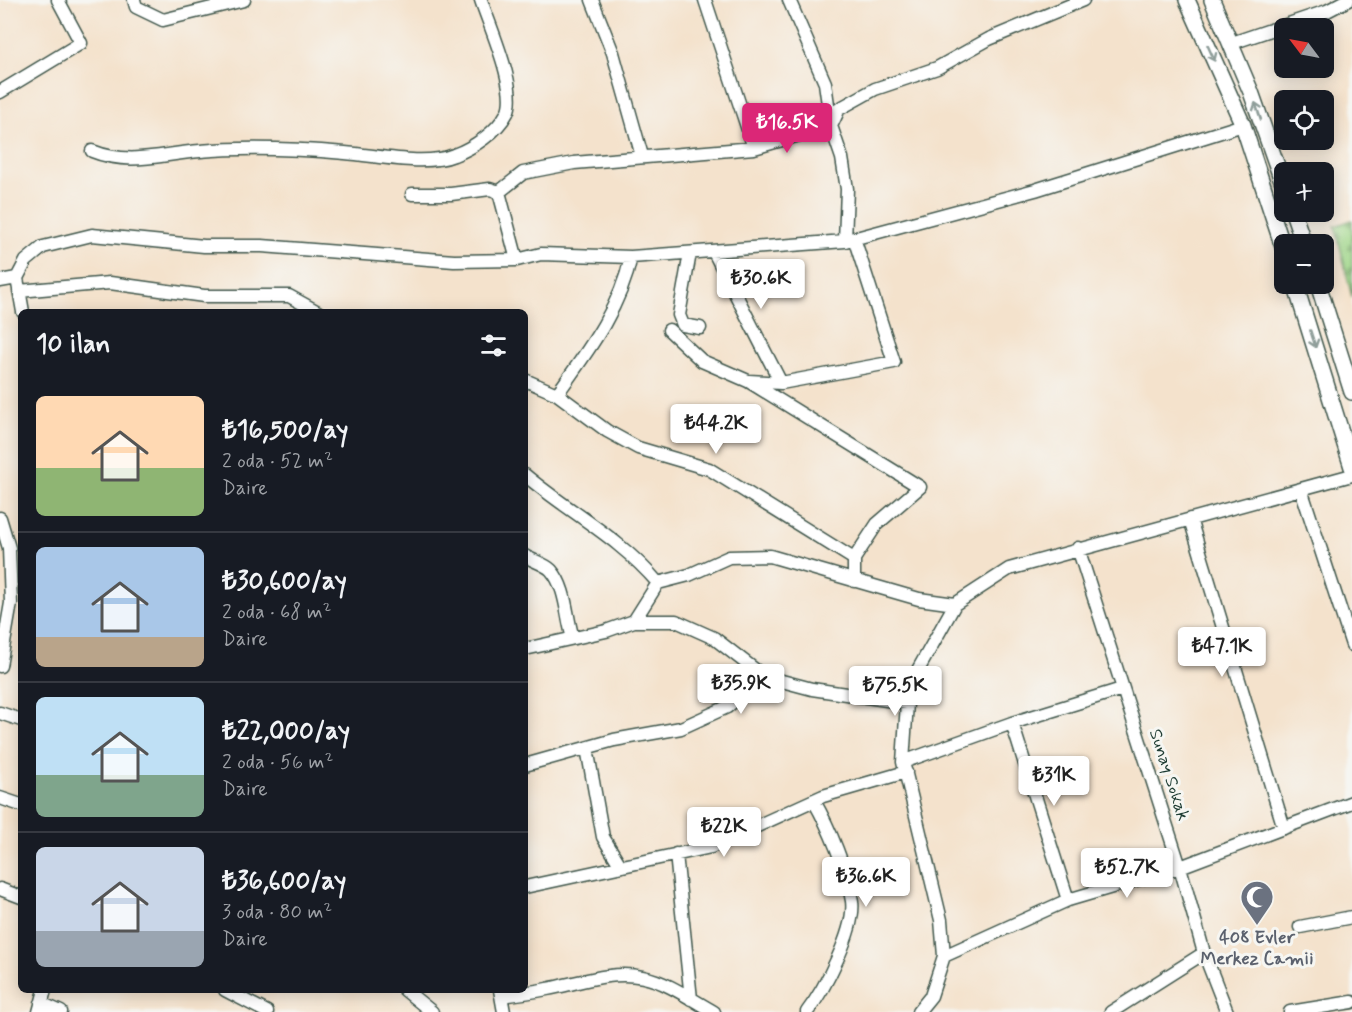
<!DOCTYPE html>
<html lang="tr">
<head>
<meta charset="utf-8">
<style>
	:root { --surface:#171b24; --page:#242831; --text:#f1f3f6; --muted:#9ea1a6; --line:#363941; --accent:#db2777 }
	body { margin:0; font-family:Mynerve,sans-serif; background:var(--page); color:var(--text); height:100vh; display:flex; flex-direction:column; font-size:22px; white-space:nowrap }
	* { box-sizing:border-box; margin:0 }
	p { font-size:20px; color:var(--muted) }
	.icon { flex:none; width:33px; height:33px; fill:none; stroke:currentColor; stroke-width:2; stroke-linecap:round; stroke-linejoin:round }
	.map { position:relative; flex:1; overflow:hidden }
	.drawer { position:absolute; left:18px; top:309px; width:510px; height:684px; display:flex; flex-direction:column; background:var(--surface); border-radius:9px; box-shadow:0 3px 15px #0003 }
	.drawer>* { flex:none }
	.needle { width:39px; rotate:302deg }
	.fabs { position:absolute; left:1274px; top:18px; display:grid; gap:12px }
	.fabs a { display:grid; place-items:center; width:60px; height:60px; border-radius:9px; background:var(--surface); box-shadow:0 3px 15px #0003; font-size:30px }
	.price { position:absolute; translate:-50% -51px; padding:0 14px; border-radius:6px; background:#fff; color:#222; font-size:20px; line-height:39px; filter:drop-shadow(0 2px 3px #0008) }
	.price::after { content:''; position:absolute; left:50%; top:36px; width:18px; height:14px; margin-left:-9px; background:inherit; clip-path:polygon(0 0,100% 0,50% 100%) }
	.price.on { background:var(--accent); color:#fff }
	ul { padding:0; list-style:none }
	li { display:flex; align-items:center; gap:18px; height:150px; padding:0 18px }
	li+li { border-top:2px solid var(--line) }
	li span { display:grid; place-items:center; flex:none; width:168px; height:120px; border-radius:9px; color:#555 }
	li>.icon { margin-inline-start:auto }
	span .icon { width:72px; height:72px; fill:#fffc; stroke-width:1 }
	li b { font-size:26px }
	h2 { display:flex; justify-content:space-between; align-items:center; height:72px; padding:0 18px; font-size:26px }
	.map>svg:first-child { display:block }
	.cemetery { fill:url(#cemetery-stones); stroke:#608a5e; stroke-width:1.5 }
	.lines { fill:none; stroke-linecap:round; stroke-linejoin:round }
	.minor-casing { stroke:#3f564b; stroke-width:15 }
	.major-casing { stroke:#3f564b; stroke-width:18 }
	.minor { stroke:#fff; stroke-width:12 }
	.major { stroke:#fff; stroke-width:15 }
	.oneway { stroke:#8f9e9a }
	.labels { text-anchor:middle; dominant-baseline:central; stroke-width:6; stroke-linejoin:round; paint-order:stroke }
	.street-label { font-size:18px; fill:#1f3d34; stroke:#f6f6f2 }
	.worship-label { font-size:18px; font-weight:bold; fill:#5b616d; stroke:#f6f6f2 }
</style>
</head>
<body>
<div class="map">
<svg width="1352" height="1012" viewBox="0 0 1352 1012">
	<defs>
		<pattern id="cemetery-stones" width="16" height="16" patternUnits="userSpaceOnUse" patternTransform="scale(1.5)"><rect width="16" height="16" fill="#a0d789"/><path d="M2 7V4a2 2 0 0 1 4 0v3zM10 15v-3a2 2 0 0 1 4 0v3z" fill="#89b977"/></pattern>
	</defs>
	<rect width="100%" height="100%" fill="#f6f6f2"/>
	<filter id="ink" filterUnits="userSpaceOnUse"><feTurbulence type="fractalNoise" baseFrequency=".0167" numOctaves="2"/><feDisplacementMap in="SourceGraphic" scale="12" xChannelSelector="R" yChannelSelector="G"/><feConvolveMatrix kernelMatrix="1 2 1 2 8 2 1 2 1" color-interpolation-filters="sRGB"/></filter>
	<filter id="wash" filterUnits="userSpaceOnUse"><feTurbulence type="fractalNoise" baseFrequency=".008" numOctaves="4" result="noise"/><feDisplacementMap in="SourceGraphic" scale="24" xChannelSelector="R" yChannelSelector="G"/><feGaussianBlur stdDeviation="1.35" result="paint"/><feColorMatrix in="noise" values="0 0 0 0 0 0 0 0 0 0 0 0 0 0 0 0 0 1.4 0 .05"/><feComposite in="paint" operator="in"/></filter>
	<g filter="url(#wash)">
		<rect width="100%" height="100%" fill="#f4e2cc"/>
		<path class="cemetery" d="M1352,220V297L1335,226Z"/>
	</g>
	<g filter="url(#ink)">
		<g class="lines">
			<defs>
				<path id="minor" d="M134,0L136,7L163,20L244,0
					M592,0L613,53L642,156
					M705,0L754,148
					M789,0L825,83L831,126L842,158L847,189L845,241
					M1230,46L1232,43L1327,11L1348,0
					M0,92L81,43L58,0
					M92,151C129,166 162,154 200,151C247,147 298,149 345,153C376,155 425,167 454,155C473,148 497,132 507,113C519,90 489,25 481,0
					M412,194H451L490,189L499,192
					M714,252L781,383
					M690,253L679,315L683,325L700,328
					M517,260L499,192L523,173L574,163L754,148L831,126L839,109L875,89L937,68L989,39L1083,0
					M17,278L26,261L43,247L92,235L204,246H262L454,261L517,260L541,254L631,257L845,241L1035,190L1243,125
					M0,281L17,278L23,312
					M19,291L110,283L204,296H289L318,312
					M669,330L702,361L748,381L920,487L877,524L854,559
					M525,380L557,394L607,431L638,448L709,469L854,559V581
					M749,381L781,383L894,362L854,238
					M557,394C587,352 620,309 631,257
					M525,475C569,512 620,538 658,583
					M1301,489L1352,645
					M0,518L9,548L11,603L0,666
					M1190,519L1284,828
					M1078,548L1180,867L1204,953L1227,1012
					M525,556C533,561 545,564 551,570C567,588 566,617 573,638
					M525,649L606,631L634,621L658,583L689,575L729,557L770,556L919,599L955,604L1009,569L1352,475
					M763,676L812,689L907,703L918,670L955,604
					M907,703L903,762L941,920L944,956
					M0,713L21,720
					M1012,723L1068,900
					M587,748L603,837L620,865
					M903,762L1012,723L1122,689
					M525,765L614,740L681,728L727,707L763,676L714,638L676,621H634
					M0,798L21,805
					M676,854L691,999
					M525,887L711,847L823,796L906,772
					M0,889L21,897
					M1300,927L1352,917
					M225,990L267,1012
					M405,990L432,1012
					M500,990L504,1012
					M501,996C517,994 532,992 547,989C579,983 611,970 643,977C668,982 692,1000 714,1012
					M41,1003L61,1012
					M39,1012L45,990
					M807,1012C824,990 856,929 852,901C847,870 829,827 814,801
					M918,1012L931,996L944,956L1068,900L1180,867L1352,802
					M1111,1012L1204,953
					M1290,1012L1352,1002"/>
				<path id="major" d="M1187,0L1243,125L1284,250
					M1212,0L1251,92L1284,186
					M1293,212L1304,244
					M1295,284L1352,467
					M1318,284L1352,392"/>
			</defs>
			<use href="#minor" class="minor-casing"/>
			<use href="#major" class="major-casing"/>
			<use href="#minor" class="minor"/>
			<use href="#major" class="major"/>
		</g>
		<defs><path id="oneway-shaft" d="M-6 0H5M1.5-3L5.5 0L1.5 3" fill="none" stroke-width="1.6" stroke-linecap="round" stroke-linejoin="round" transform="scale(1.5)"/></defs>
		<g class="oneway">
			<use href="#oneway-shaft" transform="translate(1211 53) rotate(66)"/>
			<use href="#oneway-shaft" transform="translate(1258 111) rotate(-109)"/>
			<use href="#oneway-shaft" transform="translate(1313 339) rotate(72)"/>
		</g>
	</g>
	<defs>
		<symbol id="mosque-pin" viewBox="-11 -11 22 30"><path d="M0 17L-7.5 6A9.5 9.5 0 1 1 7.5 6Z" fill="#6b7280" stroke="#f6f6f2"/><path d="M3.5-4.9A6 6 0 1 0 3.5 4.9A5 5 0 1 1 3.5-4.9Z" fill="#fff"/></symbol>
	</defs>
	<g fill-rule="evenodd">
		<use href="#mosque-pin" x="1238" y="878" width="38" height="52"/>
	</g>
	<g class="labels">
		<g class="street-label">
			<text transform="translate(1169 775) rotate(72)">Sunay Sokak</text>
		</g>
		<g class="worship-label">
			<text x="1257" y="938">408 Evler<tspan x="1257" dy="21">Merkez Camii</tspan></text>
		</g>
	</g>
</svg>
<div class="fabs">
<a><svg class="needle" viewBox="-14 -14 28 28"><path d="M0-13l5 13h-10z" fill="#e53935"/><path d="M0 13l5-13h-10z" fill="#9ea1a6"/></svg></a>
<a><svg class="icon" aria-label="locate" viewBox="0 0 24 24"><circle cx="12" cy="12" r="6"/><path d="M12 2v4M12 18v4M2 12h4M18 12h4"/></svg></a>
<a>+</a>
<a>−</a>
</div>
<b class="price on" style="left:787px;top:154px">₺16.5K</b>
<b class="price" style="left:761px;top:310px">₺30.6K</b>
<b class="price" style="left:716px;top:455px">₺44.2K</b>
<b class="price" style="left:1222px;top:678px">₺47.1K</b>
<b class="price" style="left:741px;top:715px">₺35.9K</b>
<b class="price" style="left:895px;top:717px">₺75.5K</b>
<b class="price" style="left:1054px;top:807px">₺31K</b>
<b class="price" style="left:724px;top:858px">₺22K</b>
<b class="price" style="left:1127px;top:899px">₺52.7K</b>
<b class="price" style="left:866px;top:908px">₺36.6K</b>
<section class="drawer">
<h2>10 ilan<svg class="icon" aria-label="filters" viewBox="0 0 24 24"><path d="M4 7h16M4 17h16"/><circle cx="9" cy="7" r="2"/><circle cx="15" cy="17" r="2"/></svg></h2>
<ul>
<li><span style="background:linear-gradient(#ffd9b3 60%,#8fb573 0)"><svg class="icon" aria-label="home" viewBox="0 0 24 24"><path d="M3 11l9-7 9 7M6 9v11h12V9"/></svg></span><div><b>₺16,500/ay</b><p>2 oda · 52 m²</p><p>Daire</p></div></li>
<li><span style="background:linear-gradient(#a9c7e8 75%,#b9a48a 0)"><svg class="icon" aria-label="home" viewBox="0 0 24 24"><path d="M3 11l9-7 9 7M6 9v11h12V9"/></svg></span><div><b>₺30,600/ay</b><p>2 oda · 68 m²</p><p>Daire</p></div></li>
<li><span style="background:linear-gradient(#bfe0f5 65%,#7fa58c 0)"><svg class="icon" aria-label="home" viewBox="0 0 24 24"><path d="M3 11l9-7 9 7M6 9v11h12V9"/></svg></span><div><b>₺22,000/ay</b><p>2 oda · 56 m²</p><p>Daire</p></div></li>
<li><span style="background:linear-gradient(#c9d6e8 70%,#9aa5b1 0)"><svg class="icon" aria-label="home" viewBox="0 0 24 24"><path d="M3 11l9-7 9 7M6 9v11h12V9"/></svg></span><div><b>₺36,600/ay</b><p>3 oda · 80 m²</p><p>Daire</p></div></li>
</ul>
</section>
</div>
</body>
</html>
